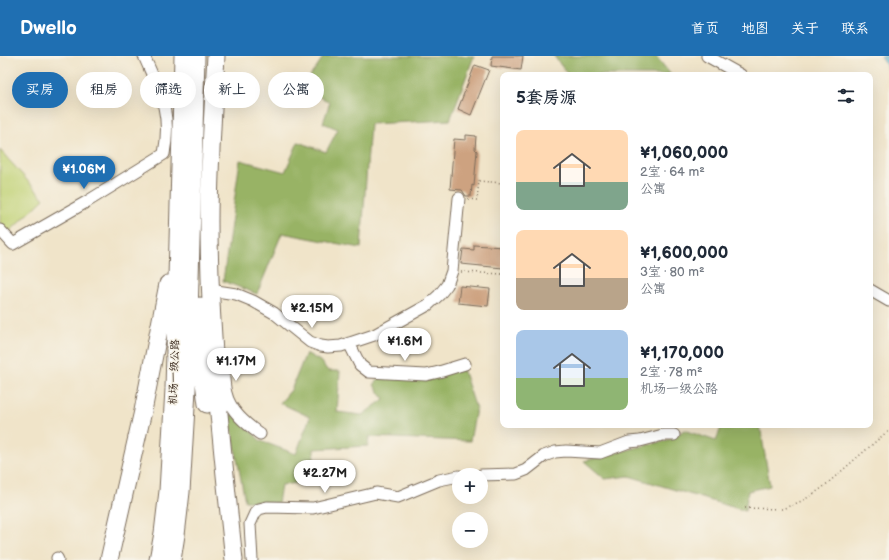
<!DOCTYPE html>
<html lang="zh">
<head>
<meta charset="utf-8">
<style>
	:root { --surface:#fff; --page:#f2f2f3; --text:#1f2937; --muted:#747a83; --accent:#1f6fb2 }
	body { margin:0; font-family:"Balsamiq Sans","LXGW WenKai TC",sans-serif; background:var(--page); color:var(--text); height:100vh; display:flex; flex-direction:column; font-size:15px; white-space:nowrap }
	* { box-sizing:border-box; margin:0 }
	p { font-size:13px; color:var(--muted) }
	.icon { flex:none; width:22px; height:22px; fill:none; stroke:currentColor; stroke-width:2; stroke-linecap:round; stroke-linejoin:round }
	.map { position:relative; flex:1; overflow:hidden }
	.sheet { position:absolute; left:500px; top:16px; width:373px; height:356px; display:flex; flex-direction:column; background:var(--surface); border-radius:8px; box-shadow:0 4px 16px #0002 }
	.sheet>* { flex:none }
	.guide { position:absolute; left:12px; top:16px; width:380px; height:36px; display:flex; gap:8px }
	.fabs { position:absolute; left:452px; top:412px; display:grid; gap:8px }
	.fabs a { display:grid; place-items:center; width:36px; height:36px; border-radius:50%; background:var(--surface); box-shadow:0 4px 16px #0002; font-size:20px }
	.price { position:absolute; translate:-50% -34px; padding:0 9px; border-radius:14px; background:#fff; color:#222; font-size:13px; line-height:26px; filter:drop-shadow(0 1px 2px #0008) }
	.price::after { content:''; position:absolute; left:50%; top:24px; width:12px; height:9px; margin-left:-6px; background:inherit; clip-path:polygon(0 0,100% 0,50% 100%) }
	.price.current { background:var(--accent); color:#fff }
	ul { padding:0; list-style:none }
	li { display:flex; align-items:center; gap:12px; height:100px; padding:0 16px }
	li span { display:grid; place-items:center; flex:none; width:112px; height:80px; border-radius:8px; color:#555 }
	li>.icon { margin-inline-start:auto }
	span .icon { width:48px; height:48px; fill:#fffc; stroke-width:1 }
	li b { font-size:17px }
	h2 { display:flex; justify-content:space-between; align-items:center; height:48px; padding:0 16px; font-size:17px }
	.tag { padding:0 14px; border-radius:18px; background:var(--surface); box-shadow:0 4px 16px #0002; font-size:14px; line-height:36px }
	.tag.current { background:var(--accent); color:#fff }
	header { display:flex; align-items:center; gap:24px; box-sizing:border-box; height:56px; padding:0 20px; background:var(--accent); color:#fff }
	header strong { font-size:19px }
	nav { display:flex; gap:22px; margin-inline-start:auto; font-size:14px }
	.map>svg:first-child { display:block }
	.green { fill:#c0d173; stroke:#7e7e48 }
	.forest { fill:#98b365; stroke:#6a6e42 }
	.water { fill:#51b0d0; stroke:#466d77 }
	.building { fill:#cda280 }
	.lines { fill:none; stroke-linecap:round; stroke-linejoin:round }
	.minor-casing { stroke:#7a6b5a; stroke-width:13 }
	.highway-casing { stroke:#7a6b5a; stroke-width:19 }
	.path { stroke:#7a6b5a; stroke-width:1.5; stroke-dasharray:1 3; stroke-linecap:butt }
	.minor { stroke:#fff; stroke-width:11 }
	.highway { stroke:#fff; stroke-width:17 }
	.labels { text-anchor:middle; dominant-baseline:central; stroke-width:3; stroke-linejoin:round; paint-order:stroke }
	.street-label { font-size:11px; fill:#3b2a1e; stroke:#f7f3e8 }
</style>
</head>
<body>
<header>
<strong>Dwello</strong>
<nav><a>首页</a><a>地图</a><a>关于</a><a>联系</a></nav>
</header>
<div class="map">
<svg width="889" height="504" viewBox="0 0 889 504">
	<rect width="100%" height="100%" fill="#f7f3e8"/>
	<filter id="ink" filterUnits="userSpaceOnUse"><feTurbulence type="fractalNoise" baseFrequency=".025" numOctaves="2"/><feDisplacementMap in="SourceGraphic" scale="8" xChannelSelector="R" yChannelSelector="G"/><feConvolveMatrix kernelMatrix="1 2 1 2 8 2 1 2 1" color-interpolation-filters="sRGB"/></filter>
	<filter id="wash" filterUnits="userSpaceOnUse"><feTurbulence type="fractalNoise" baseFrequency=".012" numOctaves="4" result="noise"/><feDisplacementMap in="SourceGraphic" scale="16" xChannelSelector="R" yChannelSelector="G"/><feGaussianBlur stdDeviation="0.9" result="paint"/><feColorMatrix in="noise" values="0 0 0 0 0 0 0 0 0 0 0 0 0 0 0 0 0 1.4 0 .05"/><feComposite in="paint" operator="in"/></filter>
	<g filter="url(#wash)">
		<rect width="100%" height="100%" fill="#f0e4c9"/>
		<path class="green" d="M0,94L44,143L8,177L0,168Z"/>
		<path class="forest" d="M324,0H474L450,64L370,68L361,192L282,177L257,238L223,225L240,104L285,116L298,86L326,96L338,73L323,67L330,46L302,32Z
			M554,0H656L671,19H568Z
			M306,297L320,305L328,315H340L337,356L362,359L384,343L374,329L380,321L463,313L476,353L470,385L369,381L368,390L314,393V425L281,429L278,447L245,445L228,354L261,385L296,398L310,361L280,347L291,334Z
			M722,369H760L770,430L748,435L745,455L629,420L605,423L584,405L671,383L684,374L716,385Z"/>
		<path class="water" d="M881,0H889V15Z"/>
		<g id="blocks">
			<path class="building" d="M492,0H523L521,14L491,10Z
				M475,9L489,14L471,59L458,53Z
				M466,79L476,80L475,93L477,95L474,130L472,129L471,140H466L462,134L450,133L454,83L466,84Z
				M474,189L503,191V212L461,208L463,193L474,194Z
				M460,230L490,233L488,250L458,247Z"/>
		</g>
	</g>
	<g filter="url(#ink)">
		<use href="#blocks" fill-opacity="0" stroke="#7a6b5a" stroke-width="1"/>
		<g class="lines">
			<defs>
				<path id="minor" d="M707,0L741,19
					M0,174L13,188L88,145L164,98C172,56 160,37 144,0
					M210,234L236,238L253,245L274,257L310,286L321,290L328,291L341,290L374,279L428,249L439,239L447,229L452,215L459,142
					M870,234L889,245
					M349,287L360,309L369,316L426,319L439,316L465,308
					M223,312C224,320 224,329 226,337C230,355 246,368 260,378
					M481,419L516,418L526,414L544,400L555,396L566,395L600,397L629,386L640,385L663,379H674
					M57,502L58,504
					M252,504L250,468L255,457L259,453L267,451L313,452L376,437L398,441L439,424L459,420"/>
				<path id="highway" d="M216,0C213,55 209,111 209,166C209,279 222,392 234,504
					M200,250L201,304L207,348
					M109,504L143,355L168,228
					M158,504L163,477L168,435L174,333L183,0
					M172,504L176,479L181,436L187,334L196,0"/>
			</defs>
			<use href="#minor" class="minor-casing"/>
			<use href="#highway" class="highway-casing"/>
			<path class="path" d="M468,143L477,144L479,125L503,127
				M461,216L503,218
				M745,452L782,453L804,444L822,432L889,374"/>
			<use href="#minor" class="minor"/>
			<use href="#highway" class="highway"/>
		</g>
	</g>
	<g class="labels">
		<g class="street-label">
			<text transform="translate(174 316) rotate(-88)">机场一级公路</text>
		</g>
	</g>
</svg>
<div class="fabs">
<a>+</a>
<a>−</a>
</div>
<b class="price current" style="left:84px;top:134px">¥1.06M</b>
<b class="price" style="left:312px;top:273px">¥2.15M</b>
<b class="price" style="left:405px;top:306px">¥1.6M</b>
<b class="price" style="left:236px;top:326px">¥1.17M</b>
<b class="price" style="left:325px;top:438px">¥2.27M</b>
<div class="guide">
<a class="tag current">买房</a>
<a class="tag">租房</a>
<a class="tag">筛选</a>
<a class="tag">新上</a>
<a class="tag">公寓</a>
</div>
<section class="sheet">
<h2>5套房源<svg class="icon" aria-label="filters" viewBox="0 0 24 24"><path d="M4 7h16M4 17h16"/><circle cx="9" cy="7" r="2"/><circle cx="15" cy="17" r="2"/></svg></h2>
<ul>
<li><span style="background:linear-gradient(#ffd9b3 65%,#7fa58c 0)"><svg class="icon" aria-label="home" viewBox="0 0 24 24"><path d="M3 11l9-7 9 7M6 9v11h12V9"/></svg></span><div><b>¥1,060,000</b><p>2室 · 64 m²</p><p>公寓</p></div></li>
<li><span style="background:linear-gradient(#ffd9b3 60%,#b9a48a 0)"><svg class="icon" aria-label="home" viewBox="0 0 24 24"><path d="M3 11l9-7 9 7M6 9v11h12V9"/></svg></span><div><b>¥1,600,000</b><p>3室 · 80 m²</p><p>公寓</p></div></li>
<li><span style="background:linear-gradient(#a9c7e8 60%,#8fb573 0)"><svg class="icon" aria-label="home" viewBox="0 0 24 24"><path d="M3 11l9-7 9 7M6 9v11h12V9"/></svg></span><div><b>¥1,170,000</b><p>2室 · 78 m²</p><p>机场一级公路</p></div></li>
</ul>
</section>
</div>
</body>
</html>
